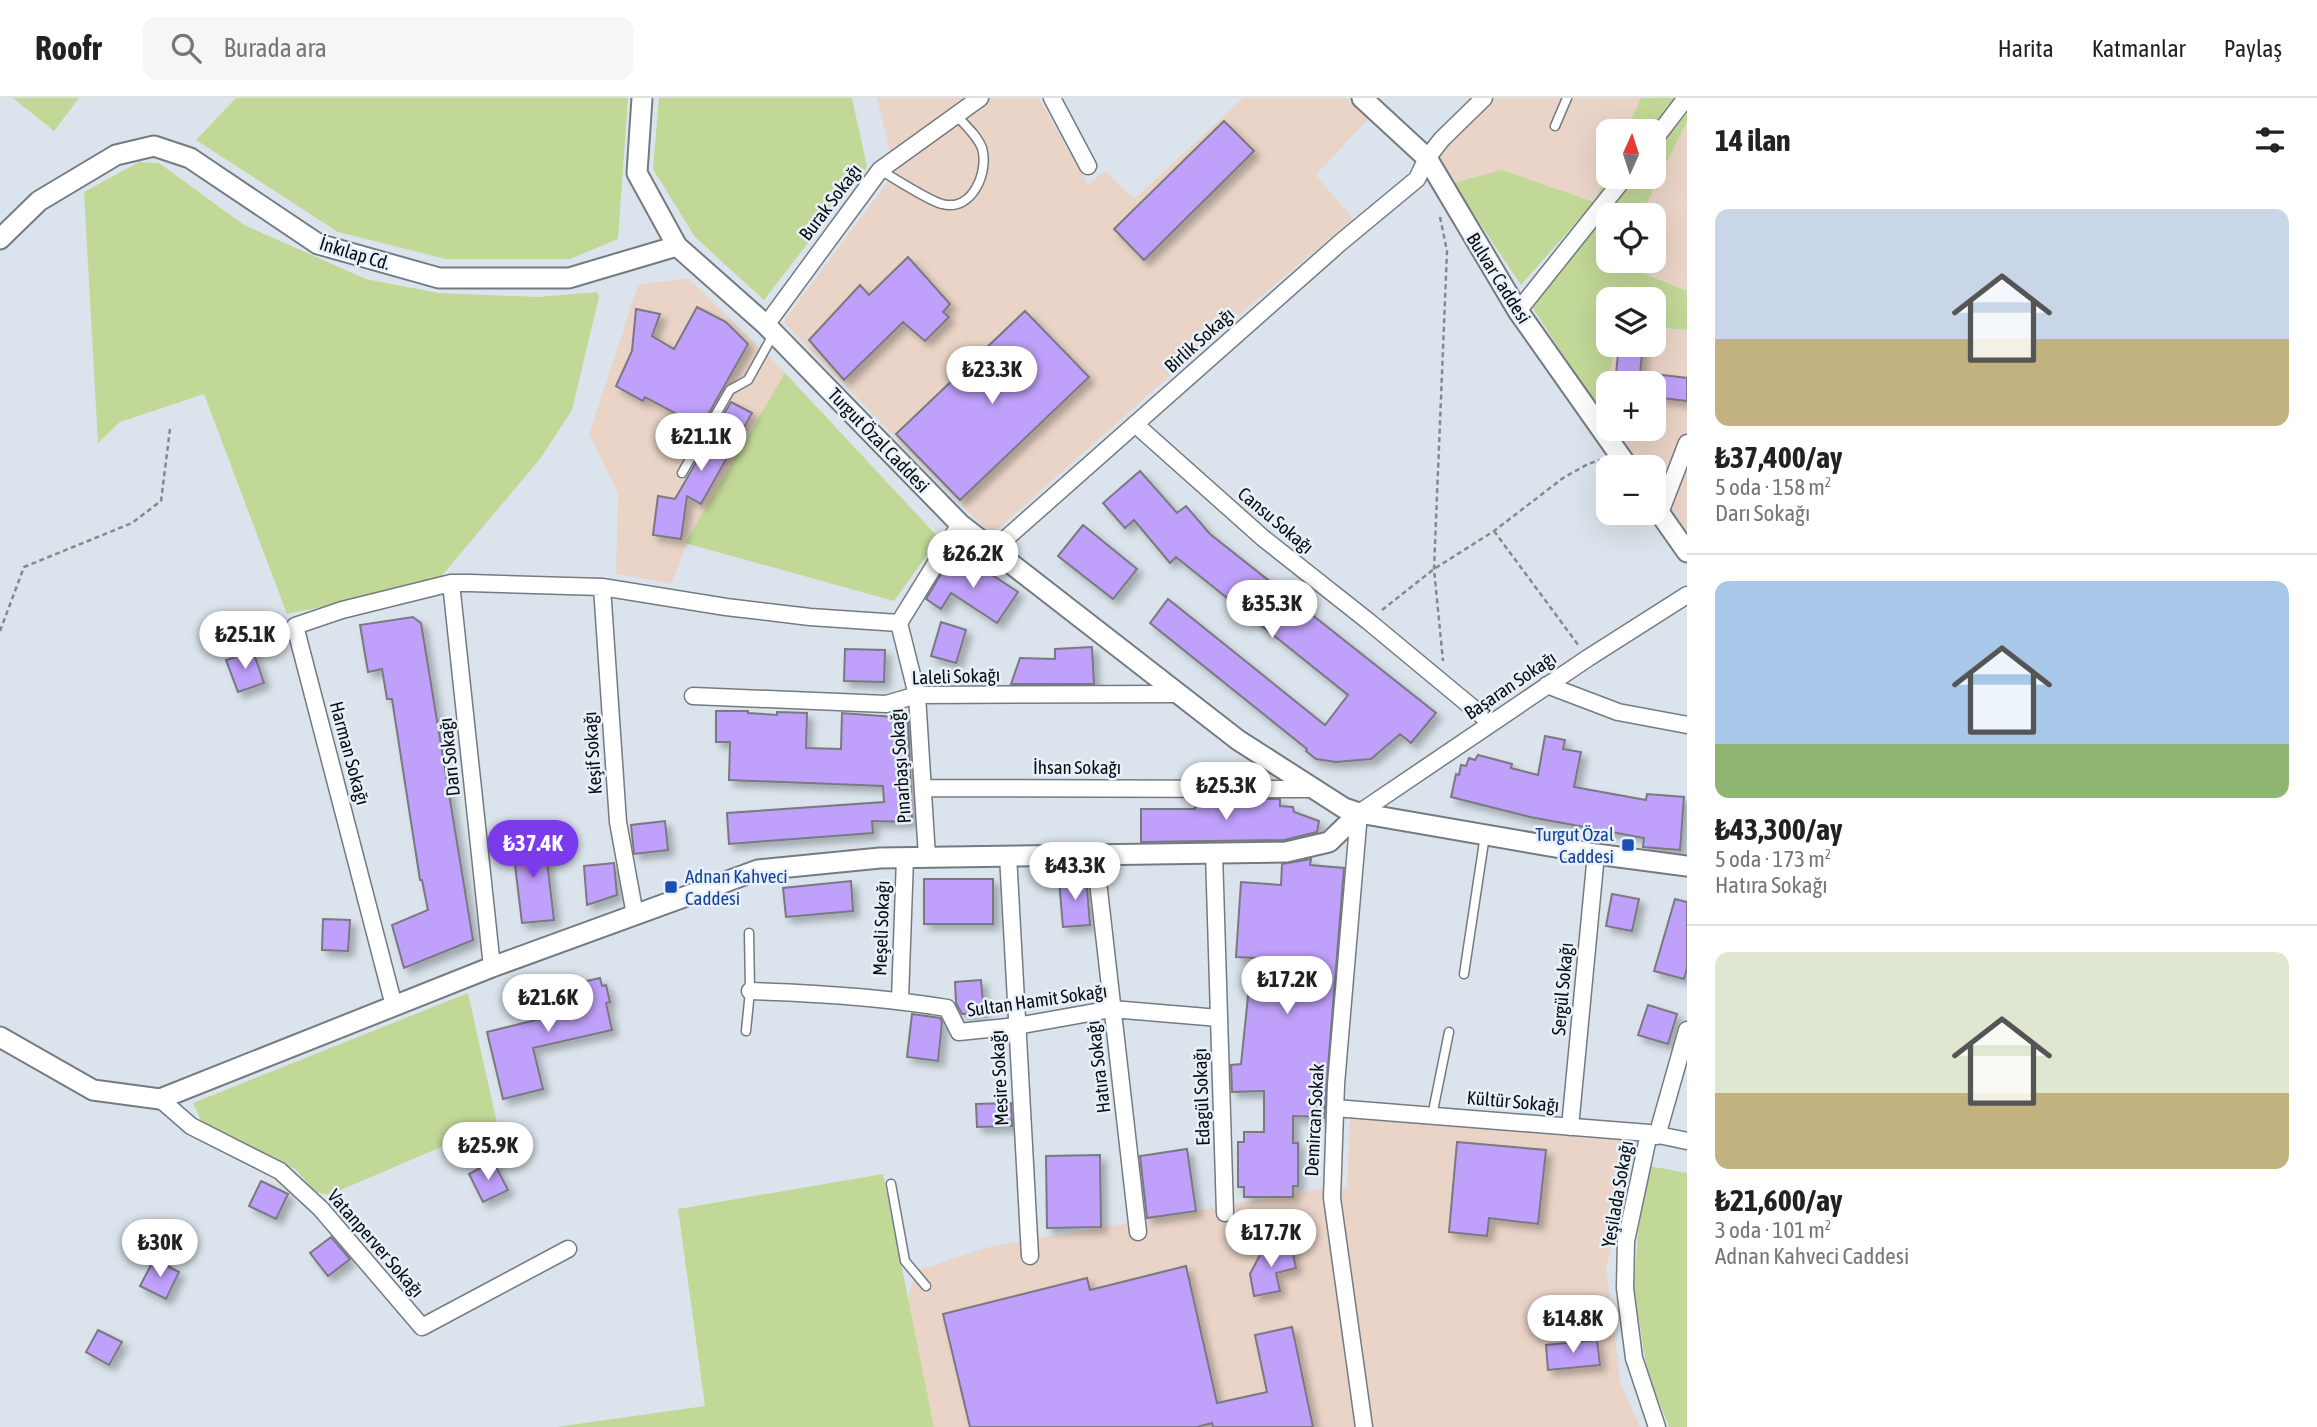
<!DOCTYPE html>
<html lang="tr">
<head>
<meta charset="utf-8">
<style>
	:root { --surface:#fff; --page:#f6f6f6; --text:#222; --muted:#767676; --line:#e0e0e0; --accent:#7c3aed }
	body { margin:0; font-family:"Asap Condensed",sans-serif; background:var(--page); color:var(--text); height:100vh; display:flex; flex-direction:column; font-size:26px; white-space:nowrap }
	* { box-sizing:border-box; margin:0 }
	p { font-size:23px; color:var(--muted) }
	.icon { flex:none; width:38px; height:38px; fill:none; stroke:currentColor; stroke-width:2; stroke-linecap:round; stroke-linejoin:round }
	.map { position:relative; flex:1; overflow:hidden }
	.side { display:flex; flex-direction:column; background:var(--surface); width:630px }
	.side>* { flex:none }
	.needle { width:46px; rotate:3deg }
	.controls { position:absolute; left:1596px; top:21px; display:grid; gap:14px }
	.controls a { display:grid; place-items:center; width:70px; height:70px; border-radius:14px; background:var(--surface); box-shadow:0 7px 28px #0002; font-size:35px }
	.price { position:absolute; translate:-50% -60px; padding:0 16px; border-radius:24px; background:#fff; color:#222; font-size:23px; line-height:46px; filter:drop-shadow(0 2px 4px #0008) }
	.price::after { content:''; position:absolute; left:50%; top:42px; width:21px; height:16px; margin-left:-10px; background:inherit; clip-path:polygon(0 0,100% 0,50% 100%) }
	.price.active { background:var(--accent); color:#fff }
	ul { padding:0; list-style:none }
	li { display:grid; align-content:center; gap:14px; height:371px; padding:0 28px }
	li+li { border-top:2px solid var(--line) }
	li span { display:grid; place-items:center; height:217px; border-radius:14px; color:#555 }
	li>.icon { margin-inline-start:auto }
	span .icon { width:126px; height:126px; fill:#fffc; stroke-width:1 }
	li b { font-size:30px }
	h2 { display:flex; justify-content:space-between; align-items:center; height:84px; padding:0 28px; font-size:30px }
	header { display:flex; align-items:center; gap:42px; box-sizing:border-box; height:98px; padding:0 35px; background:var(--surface); border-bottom:2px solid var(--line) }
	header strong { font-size:33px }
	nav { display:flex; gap:38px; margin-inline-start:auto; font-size:24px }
	.search { width:490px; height:63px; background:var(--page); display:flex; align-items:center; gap:18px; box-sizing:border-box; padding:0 24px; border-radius:14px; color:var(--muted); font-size:26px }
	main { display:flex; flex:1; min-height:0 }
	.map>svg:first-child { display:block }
	.industrial { fill:#ead4c7 }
	.green { fill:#c1d897 }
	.building { fill:#bfa0fa; stroke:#7a7881; stroke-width:2; filter:url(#shadow) }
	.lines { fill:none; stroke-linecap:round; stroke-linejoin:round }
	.service-casing { stroke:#737b82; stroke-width:11 }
	.minor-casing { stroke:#737b82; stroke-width:19 }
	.tertiary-casing { stroke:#737b82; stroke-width:23 }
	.path { stroke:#838a8f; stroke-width:2.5; stroke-dasharray:5 3.5; stroke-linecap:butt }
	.service { stroke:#fff; stroke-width:8 }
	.minor { stroke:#fff; stroke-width:16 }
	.tertiary { stroke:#fff; stroke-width:19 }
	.transit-dot { fill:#1a4fb4; stroke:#e8f1fa; stroke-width:2.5 }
	.labels { text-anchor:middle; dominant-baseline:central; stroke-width:5; stroke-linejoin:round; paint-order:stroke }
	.street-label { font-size:19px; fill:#0a0d0f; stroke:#e8f1fa }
	.transit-label { font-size:19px; fill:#164399; stroke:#e8f1fa; text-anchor:end }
</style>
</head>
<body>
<header>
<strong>Roofr</strong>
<div class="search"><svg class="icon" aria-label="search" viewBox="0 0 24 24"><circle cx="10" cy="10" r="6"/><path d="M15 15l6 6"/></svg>Burada ara</div>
<nav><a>Harita</a><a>Katmanlar</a><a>Paylaş</a></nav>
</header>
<main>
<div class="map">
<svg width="1687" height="1329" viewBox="0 0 1687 1329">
	<defs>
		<filter id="shadow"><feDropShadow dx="5.5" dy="5.5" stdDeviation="3.5" flood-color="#0004"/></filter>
	</defs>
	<rect width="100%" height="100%" fill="#dbe4ec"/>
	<path class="industrial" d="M877,0H1039L1088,87L1105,73L1134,101L1243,0H1346L1368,21L1316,77L1353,121L1229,225L991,437L783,224L895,74Z
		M1477,0H1641L1626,33H1608V73L1594,104L1502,72L1453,85L1442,63L1429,46Z
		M1687,23V193L1645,176L1636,163H1654V117H1641Z
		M688,180L786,275L686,446L672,486L616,476L618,395L589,336L638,187Z
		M1654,229L1687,232V437L1654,391V369H1639L1611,331H1654V285H1609L1614,247H1654Z
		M1350,1021L1637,1040L1606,1170L1621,1286L1640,1329H934L908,1201L916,1173L989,1149L1315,1092L1347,1090Z"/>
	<path class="green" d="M13,0H79L54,33Z
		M236,0H628L618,141L570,161H446L338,134L196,42Z
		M659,0H852L867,69L764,202L695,139L653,71Z
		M1641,0H1675L1649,33H1626Z
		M1687,8V23L1641,117H1608V163H1636L1645,176L1687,193V232L1654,229V201H1608V247H1614L1605,322L1531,207L1633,79H1654V52Z
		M139,64L159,65L244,127L366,181L438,195L538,199L597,194L599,199L572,312L540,361L439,481L428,487L287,516L204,296L120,324L98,345L84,94Z
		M1502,72L1594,104L1608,73V79H1614L1594,104L1521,187L1453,85Z
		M785,275L939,440L894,503L685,445Z
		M468,895L497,1025L329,1097L316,1094L295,1071L204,1029L193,1005Z
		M1649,1068L1687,1075V1329H1669L1647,1273L1634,1190L1638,1133Z
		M883,1076L934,1329H556L705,1308L678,1111Z"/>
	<path class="building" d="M1224,23L1254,53L1144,162L1114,131Z
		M908,159L950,206L943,214L949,219L925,243L903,224L844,282L809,242L860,187L869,197Z
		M697,209L726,224L748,246L701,329L645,299L643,303L616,288L632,253L636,211L660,216L652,238L674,251Z
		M1025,213L1089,279L960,402L896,336Z
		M1619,247H1643L1639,285H1615Z
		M1654,276L1687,280V303L1654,299Z
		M731,304L752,315L701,406L687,398L681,441L653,437L658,398L675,401Z
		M1140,373L1177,415L1186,408L1210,436L1436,615L1411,645L1400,636L1371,661L1336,664L1316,661L1306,653L1307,651L1150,525L1168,501L1325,627L1348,597L1176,459L1170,465L1134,422L1125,430L1103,405Z
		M1083,427L1137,471L1113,501L1058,458Z
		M952,458L977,474L980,469L1018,494L997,525L951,495L941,511L926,501Z
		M413,519L421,525L473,842L404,870L392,827L428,812L422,782H420L392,601H387L382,571L368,574L360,527Z
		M941,524L966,532L956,565L931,558Z
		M1092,549L1094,586H1011L1020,560L1055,561V551Z
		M845,551L885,552L884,584L844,583Z
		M253,553L264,585L238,594L226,562Z
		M716,613H748V615L777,617V614L807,615L806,650L841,651L842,615L908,620L912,724L872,723L873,735L729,746L727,715L884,704L883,688L729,682L730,644H716Z
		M1545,638L1565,642L1563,651L1581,654L1574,689L1646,702L1647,696L1684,699L1680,752L1643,749L1644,740L1530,719L1451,699L1456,676L1459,677L1461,667L1466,668L1469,660L1475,662L1478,657L1512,666L1511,670L1538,677Z
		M1228,701H1280V708L1293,709L1294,714L1319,723L1317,734L1284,742L1141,744V711H1195V705H1228Z
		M665,723L668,752L634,756L631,727Z
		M544,738L554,822L522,825L512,742Z
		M1311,761L1310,767L1344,770L1324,1019L1293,1018V1045H1298V1088H1293V1099H1244V1089H1238V1044H1244V1034H1264V993L1232,994L1231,967L1241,966L1249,889L1273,891L1275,861L1236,859L1241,784L1281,787L1282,766Z
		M614,765L617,797L587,807L584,768Z
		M1086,779L1090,827L1063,829L1059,782Z
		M924,781H993V826H924Z
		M851,783L853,813L786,819L783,790Z
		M1612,796L1639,801L1632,833L1606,828Z
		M1675,801L1687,804V870L1684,881L1654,873Z
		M323,821L350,822L348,853L322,852Z
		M600,880L602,888L606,887L610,904L606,905L612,932L533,950L543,991L503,1001L487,934L548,919L544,903L549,901L547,892Z
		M981,882L984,915L962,916L956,905L955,884Z
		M1648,907L1677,916L1668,946L1638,937Z
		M912,916L940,920L942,924L938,963L907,959Z
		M1011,1005L1012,1028L977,1029L976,1006Z
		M1457,1044L1546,1052L1538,1126L1489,1120L1487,1138L1449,1134Z
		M1187,1051L1196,1113L1147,1120L1140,1058Z
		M1100,1057L1101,1129L1047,1130L1046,1058Z
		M493,1063L508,1092L483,1104L469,1076Z
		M261,1083L288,1096L276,1121L249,1108Z
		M331,1139L350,1161L328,1178L310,1155Z
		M1291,1147L1296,1170L1276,1175L1280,1193L1254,1198L1250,1176L1262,1153Z
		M154,1161L179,1174L166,1201L140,1188Z
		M1186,1168L1217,1305L1267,1294L1255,1237L1292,1229L1313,1329H1213L1212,1325L1197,1329H970L943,1216L1087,1180L1090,1192Z
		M98,1232L122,1244L109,1267L86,1254Z
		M1597,1242L1600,1267L1548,1272L1546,1247Z"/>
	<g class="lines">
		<defs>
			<path id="service" d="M1555,28L1567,0
				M880,72C894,80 929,103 942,106C973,114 989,73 982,50C977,37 964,26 955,16
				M682,375L730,292L748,282L773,237
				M1464,876L1485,737
				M746,933L750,893L749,835
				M1432,1018L1449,934
				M891,1086L905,1163L926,1188"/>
			<path id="minor" d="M1052,0L1088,68
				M1654,42L1686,0
				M1518,213L1625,79
				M766,227L880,72L980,0
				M1135,326L1263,440L1368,523L1491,625
				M1660,415L1687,345
				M993,452L1341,144L1417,81L1427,60L1442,41L1484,0
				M451,485L492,869
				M602,489L618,724L635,817
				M1547,587L1618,614L1687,627
				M693,598L886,606L917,597L1179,596
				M923,690L1315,691
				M1214,755L1225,1115
				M1008,757L1030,1158
				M1095,757L1138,1134
				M927,759L917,597L899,525L960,426
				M750,893C816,895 882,899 947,910L959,934L1017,928L1112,911L1219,920
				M900,902L905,760
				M394,908L295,528L342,512L451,485H470L602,489L726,509L810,519L899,525
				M160,1001L191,1028L280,1073L321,1111L422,1229L568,1151
				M1335,1010L1649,1035L1687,1043
				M1570,1029L1596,756
				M1649,1035L1626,1143L1625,1190L1634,1260L1657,1329
				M1657,1038L1687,932
				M1364,1329L1332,1100L1336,986L1359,715L1588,560L1687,497"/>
			<path id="tertiary" d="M642,0L637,75L677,148L766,227L960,426L1238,642L1344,710L1359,715L1596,756L1687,768
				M1362,0L1427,60L1518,213L1628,369
				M0,141L39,103L116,57L154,48L190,60L318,146L439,180H569L677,148
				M1654,407L1687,454
				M0,939L93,992L160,1001L492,869L758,772L880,760L1286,754L1329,744L1359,715"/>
		</defs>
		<use href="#service" class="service-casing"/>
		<use href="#minor" class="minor-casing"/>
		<use href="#tertiary" class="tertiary-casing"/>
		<path class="path" d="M1440,119L1447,153L1434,471L1443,563
			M1494,433L1579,548
			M1382,512L1434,471L1494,433L1563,380L1588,366L1600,362
			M0,533L24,469L132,425L161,403L170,331"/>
		<use href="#service" class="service"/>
		<use href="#minor" class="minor"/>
		<use href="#tertiary" class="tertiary"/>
	</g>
	<g class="transit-dot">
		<rect x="1621" y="740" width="14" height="14" rx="3.5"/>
		<rect x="664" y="782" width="14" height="14" rx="3.5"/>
	</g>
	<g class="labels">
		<g class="street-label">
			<text transform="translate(830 104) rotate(-53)">Burak Sokağı</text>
			<text transform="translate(355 155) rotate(17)">İnkılap Cd.</text>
			<text transform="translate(1499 180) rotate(58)">Bulvar Caddesi</text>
			<text transform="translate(1199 242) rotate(-42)">Birlik Sokağı</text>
			<text transform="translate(879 342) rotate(46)">Turgut Özal Caddesi</text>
			<text transform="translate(1276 422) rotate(40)">Cansu Sokağı</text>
			<text transform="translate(956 578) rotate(-2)">Laleli Sokağı</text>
			<text transform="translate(1510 587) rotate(-34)">Başaran Sokağı</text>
			<text transform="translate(350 655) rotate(75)">Harman Sokağı</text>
			<text transform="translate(592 655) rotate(-94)">Keşif Sokağı</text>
			<text transform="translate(449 659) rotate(-96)">Darı Sokağı</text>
			<text transform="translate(900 668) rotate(-94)">Pınarbaşı Sokağı</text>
			<text x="1077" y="669">İhsan Sokağı</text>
			<text transform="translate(881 830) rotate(-88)">Meşeli Sokağı</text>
			<text transform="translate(1562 891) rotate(-85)">Sergül Sokağı</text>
			<text transform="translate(1037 902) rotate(-8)">Sultan Hamit Sokağı</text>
			<text transform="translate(1098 969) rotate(-97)">Hatıra Sokağı</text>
			<text transform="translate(999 980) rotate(-93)">Mesire Sokağı</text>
			<text transform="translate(1201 999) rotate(-92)">Edagül Sokağı</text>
			<text transform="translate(1513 1003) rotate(5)">Kültür Sokağı</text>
			<text transform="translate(1314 1022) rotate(-87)">Demircan Sokak</text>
			<text transform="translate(1617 1096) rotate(-80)">Yeşilada Sokağı</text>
			<text transform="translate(376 1145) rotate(49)">Vatanperver Sokağı</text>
		</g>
		<g class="transit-label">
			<text x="1614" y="736">Turgut Özal<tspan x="1614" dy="22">Caddesi</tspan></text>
			<text x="685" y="778" text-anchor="start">Adnan Kahveci<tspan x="685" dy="22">Caddesi</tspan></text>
		</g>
	</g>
</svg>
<div class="controls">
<a><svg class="needle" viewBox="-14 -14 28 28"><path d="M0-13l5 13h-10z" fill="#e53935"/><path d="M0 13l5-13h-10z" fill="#767676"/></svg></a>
<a><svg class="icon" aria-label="locate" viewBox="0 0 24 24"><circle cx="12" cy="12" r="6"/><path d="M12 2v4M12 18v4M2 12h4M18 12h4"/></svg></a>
<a><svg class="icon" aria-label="layers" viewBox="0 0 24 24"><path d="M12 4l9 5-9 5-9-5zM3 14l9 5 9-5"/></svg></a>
<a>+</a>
<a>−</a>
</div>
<b class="price" style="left:992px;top:308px">₺23.3K</b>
<b class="price" style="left:701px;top:375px">₺21.1K</b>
<b class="price" style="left:973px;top:492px">₺26.2K</b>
<b class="price" style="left:1272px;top:542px">₺35.3K</b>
<b class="price" style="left:245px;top:573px">₺25.1K</b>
<b class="price" style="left:1226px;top:724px">₺25.3K</b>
<b class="price active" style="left:533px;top:782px">₺37.4K</b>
<b class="price" style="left:1075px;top:804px">₺43.3K</b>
<b class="price" style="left:1287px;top:918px">₺17.2K</b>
<b class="price" style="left:548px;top:936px">₺21.6K</b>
<b class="price" style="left:488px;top:1084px">₺25.9K</b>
<b class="price" style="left:1271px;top:1171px">₺17.7K</b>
<b class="price" style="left:160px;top:1181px">₺30K</b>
<b class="price" style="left:1573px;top:1257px">₺14.8K</b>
</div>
<section class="side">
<h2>14 ilan<svg class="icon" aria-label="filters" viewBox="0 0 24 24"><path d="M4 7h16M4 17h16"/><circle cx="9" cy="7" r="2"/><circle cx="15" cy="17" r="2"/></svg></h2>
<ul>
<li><span style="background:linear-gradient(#c9d6e8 60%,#c2b280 0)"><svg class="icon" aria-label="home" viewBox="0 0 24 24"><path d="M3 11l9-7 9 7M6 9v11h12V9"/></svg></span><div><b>₺37,400/ay</b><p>5 oda · 158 m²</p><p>Darı Sokağı</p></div></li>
<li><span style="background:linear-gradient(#a9c7e8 75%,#8fb573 0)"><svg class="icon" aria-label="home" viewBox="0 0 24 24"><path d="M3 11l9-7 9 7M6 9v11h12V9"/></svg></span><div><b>₺43,300/ay</b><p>5 oda · 173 m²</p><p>Hatıra Sokağı</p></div></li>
<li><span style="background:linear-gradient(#dfe7d0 65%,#c2b280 0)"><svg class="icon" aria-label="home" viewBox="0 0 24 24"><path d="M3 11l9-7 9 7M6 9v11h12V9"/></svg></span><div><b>₺21,600/ay</b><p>3 oda · 101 m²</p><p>Adnan Kahveci Caddesi</p></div></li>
</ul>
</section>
</main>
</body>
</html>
